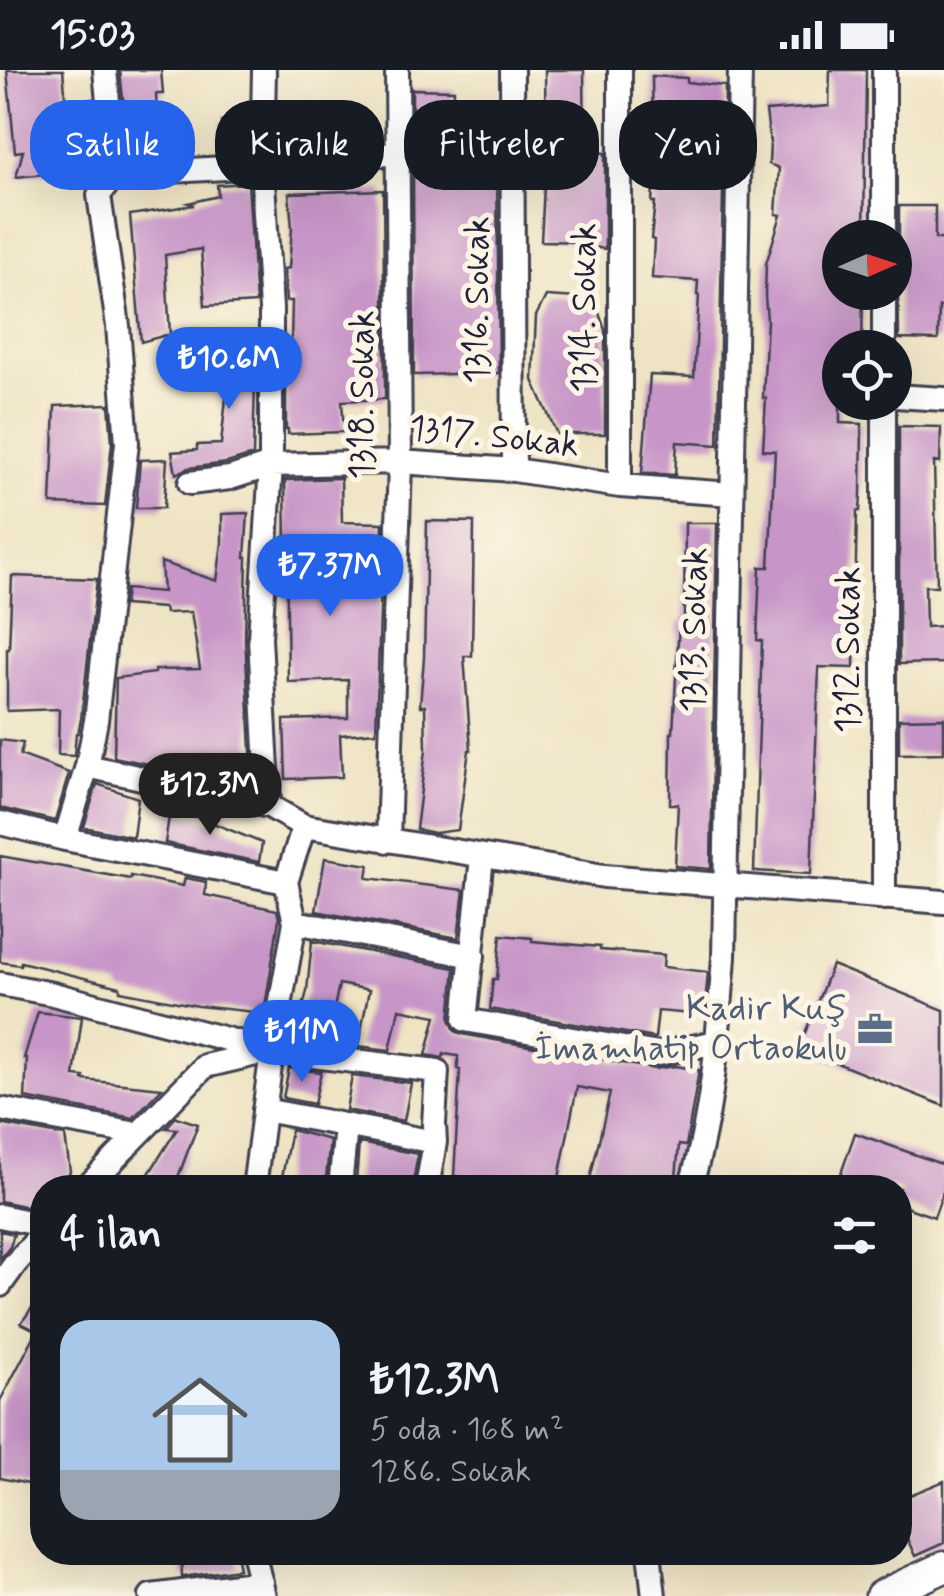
<!DOCTYPE html>
<html lang="tr">
<head>
<meta charset="utf-8">
<style>
	:root { --surface:#171b24; --page:#242831; --text:#f1f3f6; --muted:#9ea1a6; --accent:#2563eb }
	body { margin:0; font-family:Mynerve,sans-serif; background:var(--page); color:var(--text); height:100vh; display:flex; flex-direction:column; font-size:38px; white-space:nowrap }
	* { box-sizing:border-box; margin:0 }
	p { font-size:32px; color:var(--muted) }
	.icon { flex:none; width:55px; height:55px; fill:none; stroke:currentColor; stroke-width:2; stroke-linecap:round; stroke-linejoin:round }
	.map { position:relative; flex:1; overflow:hidden }
	.drawer { position:absolute; left:30px; top:1105px; width:882px; height:390px; display:flex; flex-direction:column; background:var(--surface); border-radius:40px; box-shadow:0 10px 40px #0002 }
	.drawer>* { flex:none }
	.guide { position:absolute; left:30px; top:30px; width:885px; height:90px; display:flex; gap:20px }
	.needle { width:65px; rotate:87deg }
	.buttons { position:absolute; left:822px; top:150px; display:grid; gap:20px }
	.buttons a { display:grid; place-items:center; width:90px; height:90px; border-radius:50%; background:var(--surface); box-shadow:0 10px 40px #0002; font-size:50px }
	.price { position:absolute; translate:-50% -85px; padding:0 22px; border-radius:35px; background:var(--accent); color:#fff; font-size:32px; line-height:65px; filter:drop-shadow(0 2px 5px #0008) }
	.price::after { content:''; position:absolute; left:50%; top:60px; width:30px; height:22px; margin-left:-15px; background:inherit; clip-path:polygon(0 0,100% 0,50% 100%) }
	.price.active { background:#222; color:#fff }
	ul { padding:0; list-style:none }
	li { display:flex; align-items:center; gap:30px; height:250px; padding:0 30px }
	li span { display:grid; place-items:center; flex:none; width:280px; height:200px; border-radius:30px; color:#555 }
	li>.icon { margin-inline-start:auto }
	span .icon { width:120px; height:120px; fill:#fffc; stroke-width:1 }
	li b { font-size:42px }
	h2 { display:flex; justify-content:space-between; align-items:center; height:120px; padding:0 30px; font-size:42px }
	.pill { padding:0 35px; border-radius:40px; background:var(--surface); box-shadow:0 10px 40px #0002; font-size:35px; line-height:90px }
	.pill.active { background:var(--accent); color:#fff }
	.status { display:flex; justify-content:space-between; align-items:center; height:70px; padding:0 50px; background:var(--surface); direction:ltr }
	.status svg { height:28px; fill:currentColor }
	.map>svg:first-child { display:block }
	.building { fill:#c795c7 }
	.lines { fill:none; stroke-linecap:round; stroke-linejoin:round }
	.street-casing { stroke:#413f4f; stroke-width:28 }
	.secondary-casing { stroke:#413f4f; stroke-width:35 }
	.street { stroke:#fff; stroke-width:22 }
	.secondary { stroke:#fff; stroke-width:30 }
	.labels { text-anchor:middle; dominant-baseline:central; stroke-width:10; stroke-linejoin:round; paint-order:stroke }
	.street-label { font-size:35px; fill:#22223b; stroke:#fcf5e5 }
	.service-label { font-size:35px; fill:#4e5e75; stroke:#fcf5e5; text-anchor:end }
</style>
</head>
<body>
<div class="status"><b>15:03</b><svg viewBox="0 0 49 12"><path d="M0 12V9h3v3zM5 12V6h3v6zM10 12V3h3v9zM15 12V0h3v12zM26 1h20v11H26zM47 4h2v5h-2z"/></svg></div>
<div class="map">
<svg width="944" height="1526" viewBox="0 0 944 1526">
	<rect width="100%" height="100%" fill="#fcf5e5"/>
	<filter id="ink" filterUnits="userSpaceOnUse"><feTurbulence type="fractalNoise" baseFrequency=".01" numOctaves="2"/><feDisplacementMap in="SourceGraphic" scale="20" xChannelSelector="R" yChannelSelector="G"/><feConvolveMatrix kernelMatrix="1 2 1 2 8 2 1 2 1" color-interpolation-filters="sRGB"/></filter>
	<filter id="wash" filterUnits="userSpaceOnUse"><feTurbulence type="fractalNoise" baseFrequency=".0048" numOctaves="4" result="noise"/><feDisplacementMap in="SourceGraphic" scale="40" xChannelSelector="R" yChannelSelector="G"/><feGaussianBlur stdDeviation="2.25" result="paint"/><feColorMatrix in="noise" values="0 0 0 0 0 0 0 0 0 0 0 0 0 0 0 0 0 1.4 0 .05"/><feComposite in="paint" operator="in"/></filter>
	<g filter="url(#wash)">
		<rect width="100%" height="100%" fill="#eee3c3"/>
		<g id="blocks">
			<path class="building" d="M7,0H63L66,32L93,29L100,100L94,107L73,101L16,107L23,81L15,82Z
				M120,0H161L163,24H156L158,71H156V87L129,88Z
				M545,0H584L585,81L605,83V179L585,176V172L541,171L546,79Z
				M830,0H866L864,168H840V222H863L862,278H840V353L862,354L861,423L860,441H857L856,487L854,598L819,597L811,804L754,801L762,571L757,570L760,497H769L775,381L763,380L766,328H763L767,250L765,226L766,194L781,145L776,144L779,98L769,94L770,72L766,41L829,36Z
				M652,6L687,8V12L725,16L718,375L677,372L675,405L642,403L650,305L694,307L699,225H697L698,211L652,208L654,170L651,169L655,132H652L657,65L653,66Z
				M412,19L454,20L453,55L412,54Z
				M488,40L489,89L497,88L499,303L414,305L413,94L465,90L463,41Z
				M245,49L247,82L217,81L222,51Z
				M248,113L256,233L205,236L201,179L165,185L170,264L141,272L130,145L194,135L188,133L218,126L217,115Z
				M383,120L385,329L342,331L344,362L288,364V359H286V275H291L292,231H286L284,199L289,198L292,158L289,123Z
				M899,136H935V169H944V237H939L938,270L899,269L898,208H895V178L899,168Z
				M546,226L594,229L605,260V364H557L533,310L536,246Z
				M256,277L253,385L227,393L188,398L176,404L172,382L197,380V375L221,374L228,310L213,312L211,282Z
				M109,334L112,373L105,436L51,434L55,336Z
				M899,356L941,357L940,393L934,392L937,516H925L926,557L944,556V593L899,594Z
				M167,389L164,438H136L140,390Z
				M341,408L342,452L383,453L376,662L340,665L342,707L286,709L284,650L348,648V610L288,612L285,410Z
				M248,443L245,487H247L245,569L253,717L222,710L223,691L202,706L185,702L177,696L163,697L114,687L116,608L155,603V600L200,599L191,542L165,543L164,538L124,535L126,519L163,522L161,492L217,511L222,473V444Z
				M427,451L474,452L472,586H464L471,680H469L458,760L435,763L416,759L426,680L425,636H420L424,588Z
				M685,453H717L711,799L675,796L678,734H670L671,663H673L679,551L684,552Z
				M12,506L97,509L81,649L78,663H76L74,686L58,685L59,639L7,641V579H9Z
				M944,648V683L899,684V649Z
				M0,670L23,673L20,685L69,703L55,751L0,738Z
				M97,714L138,728L133,767L84,757Z
				M170,740L201,748L262,773L259,792L165,773Z
				M0,786L131,809V806L183,816L185,808L206,812L205,825L277,840L279,849L264,943L198,936L120,921V917L21,892L20,895L0,892Z
				M325,788L369,795L367,808L464,820L458,868L316,841Z
				M501,865L532,868V871L600,877V880L664,885L663,897L708,902L704,945L658,941L655,968L490,939L493,909H497Z
				M312,871L455,898L450,949L455,961L462,964L655,999L676,996L699,1000L686,1076L679,1075L675,1118H588L610,1023L577,1017L558,1113L514,1117V1113L454,1106L460,1000L458,999V986L444,984L443,988L426,985L436,946L399,939L390,980L358,976L369,920L339,914L327,973L295,969L307,921Z
				M832,895L944,940V1036L799,978Z
				M38,942L82,947L74,1006L84,1007L83,1010L162,1018L133,1048L25,1028L27,988H24Z
				M289,998L321,1002L314,1034L283,1028Z
				M352,1006L411,1013L404,1051L346,1040Z
				M176,1047L198,1054L174,1118H140L177,1059L166,1058Z
				M0,1054L65,1066L70,1101L64,1118H42V1140L0,1131Z
				M291,1060L330,1070L325,1118H280Z
				M855,1063L944,1095V1119L934,1147L900,1135V1118H853L838,1112Z
				M359,1073L418,1084L412,1118H376L356,1113Z
				M0,1161L14,1164L10,1177L0,1189Z
				M42,1224V1417L0,1408V1331L37,1261L21,1253Z
				M944,1411V1473L915,1486L900,1453V1429Z
				M181,1482H236L239,1499L182,1507Z"/>
		</g>
	</g>
	<g filter="url(#ink)">
		<use href="#blocks" fill-opacity="0" stroke="#413f4f" stroke-width="2.5"/>
		<g class="lines">
			<defs>
				<path id="street" d="M105,0L115,104
					M264,0L262,96L271,239V395L260,568L269,736L304,756L604,806L944,832
					M512,0L514,400
					M620,0V416
					M884,168V0
					M884,278V222
					M895,326L944,329
					M190,413L230,408L271,395L400,392L514,400L620,416L732,424
					M87,696L269,736
					M0,753L65,769L286,812
					M65,769L87,696L96,651L127,373L118,256L99,125L115,104L262,96L397,83
					M388,771L400,392L397,0
					M482,787L465,950L658,984L717,972
					M884,828V332
					M295,852L473,886
					M0,914L53,924L272,981L437,1001L434,1054L435,1072L427,1118
					M0,1039L137,1064
					M264,1040L435,1072
					M86,1118L205,996L269,981
					M254,1118L272,981L295,852L286,812L304,756
					M340,1118L346,1056
					M690,1118C713,1044 718,964 724,887L740,0
					M0,1146L42,1155
					M0,1215L15,1194L42,1164
					M253,1482L264,1526
					M649,1482L654,1526
					M151,1526L261,1512"/>
				<path id="secondary" d="M881,1526L944,1497"/>
			</defs>
			<use href="#street" class="street-casing"/>
			<use href="#secondary" class="secondary-casing"/>
			<use href="#street" class="street"/>
			<use href="#secondary" class="secondary"/>
		</g>
	</g>
	<defs>
		<symbol id="office-bare" viewBox="-9 -9 18 18"><path d="M-6-3h4V-5.5h4V-3h4V5H-6ZM-1-4.5V-3h2v-1.5ZM-6 0V1H6V0Z" fill="#5c6f8a" stroke="#fcf5e5" stroke-width="2.5" paint-order="stroke"/></symbol>
	</defs>
	<g fill-rule="evenodd">
		<use href="#office-bare" x="850" y="934" width="50" height="50"/>
	</g>
	<g class="labels">
		<g class="street-label">
			<text transform="translate(478 230) rotate(-90)">1316. Sokak</text>
			<text transform="translate(585 238) rotate(-90)">1314. Sokak</text>
			<text transform="translate(363 325) rotate(-90)">1318. Sokak</text>
			<text transform="translate(494 367) rotate(6)">1317. Sokak</text>
			<text transform="translate(695 560) rotate(-89)">1313. Sokak</text>
			<text transform="translate(849 580) rotate(-90)">1312. Sokak</text>
		</g>
		<g class="service-label">
			<text x="847" y="939">Kadir Kuş<tspan x="847" dy="40">İmamhatip Ortaokulu</tspan></text>
		</g>
	</g>
</svg>
<div class="buttons">
<a><svg class="needle" viewBox="-14 -14 28 28"><path d="M0-13l5 13h-10z" fill="#e53935"/><path d="M0 13l5-13h-10z" fill="#9ea1a6"/></svg></a>
<a><svg class="icon" aria-label="locate" viewBox="0 0 24 24"><circle cx="12" cy="12" r="6"/><path d="M12 2v4M12 18v4M2 12h4M18 12h4"/></svg></a>
</div>
<b class="price" style="left:229px;top:342px">₺10.6M</b>
<b class="price" style="left:330px;top:549px">₺7.37M</b>
<b class="price active" style="left:210px;top:768px">₺12.3M</b>
<b class="price" style="left:302px;top:1015px">₺11M</b>
<div class="guide">
<a class="pill active">Satılık</a>
<a class="pill">Kiralık</a>
<a class="pill">Filtreler</a>
<a class="pill">Yeni</a>
</div>
<section class="drawer">
<h2>4 ilan<svg class="icon" aria-label="filters" viewBox="0 0 24 24"><path d="M4 7h16M4 17h16"/><circle cx="9" cy="7" r="2"/><circle cx="15" cy="17" r="2"/></svg></h2>
<ul>
<li><span style="background:linear-gradient(#a9c7e8 75%,#9aa5b1 0)"><svg class="icon" aria-label="home" viewBox="0 0 24 24"><path d="M3 11l9-7 9 7M6 9v11h12V9"/></svg></span><div><b>₺12.3M</b><p>5 oda · 168 m²</p><p>1286. Sokak</p></div></li>
</ul>
</section>
</div>
</body>
</html>
